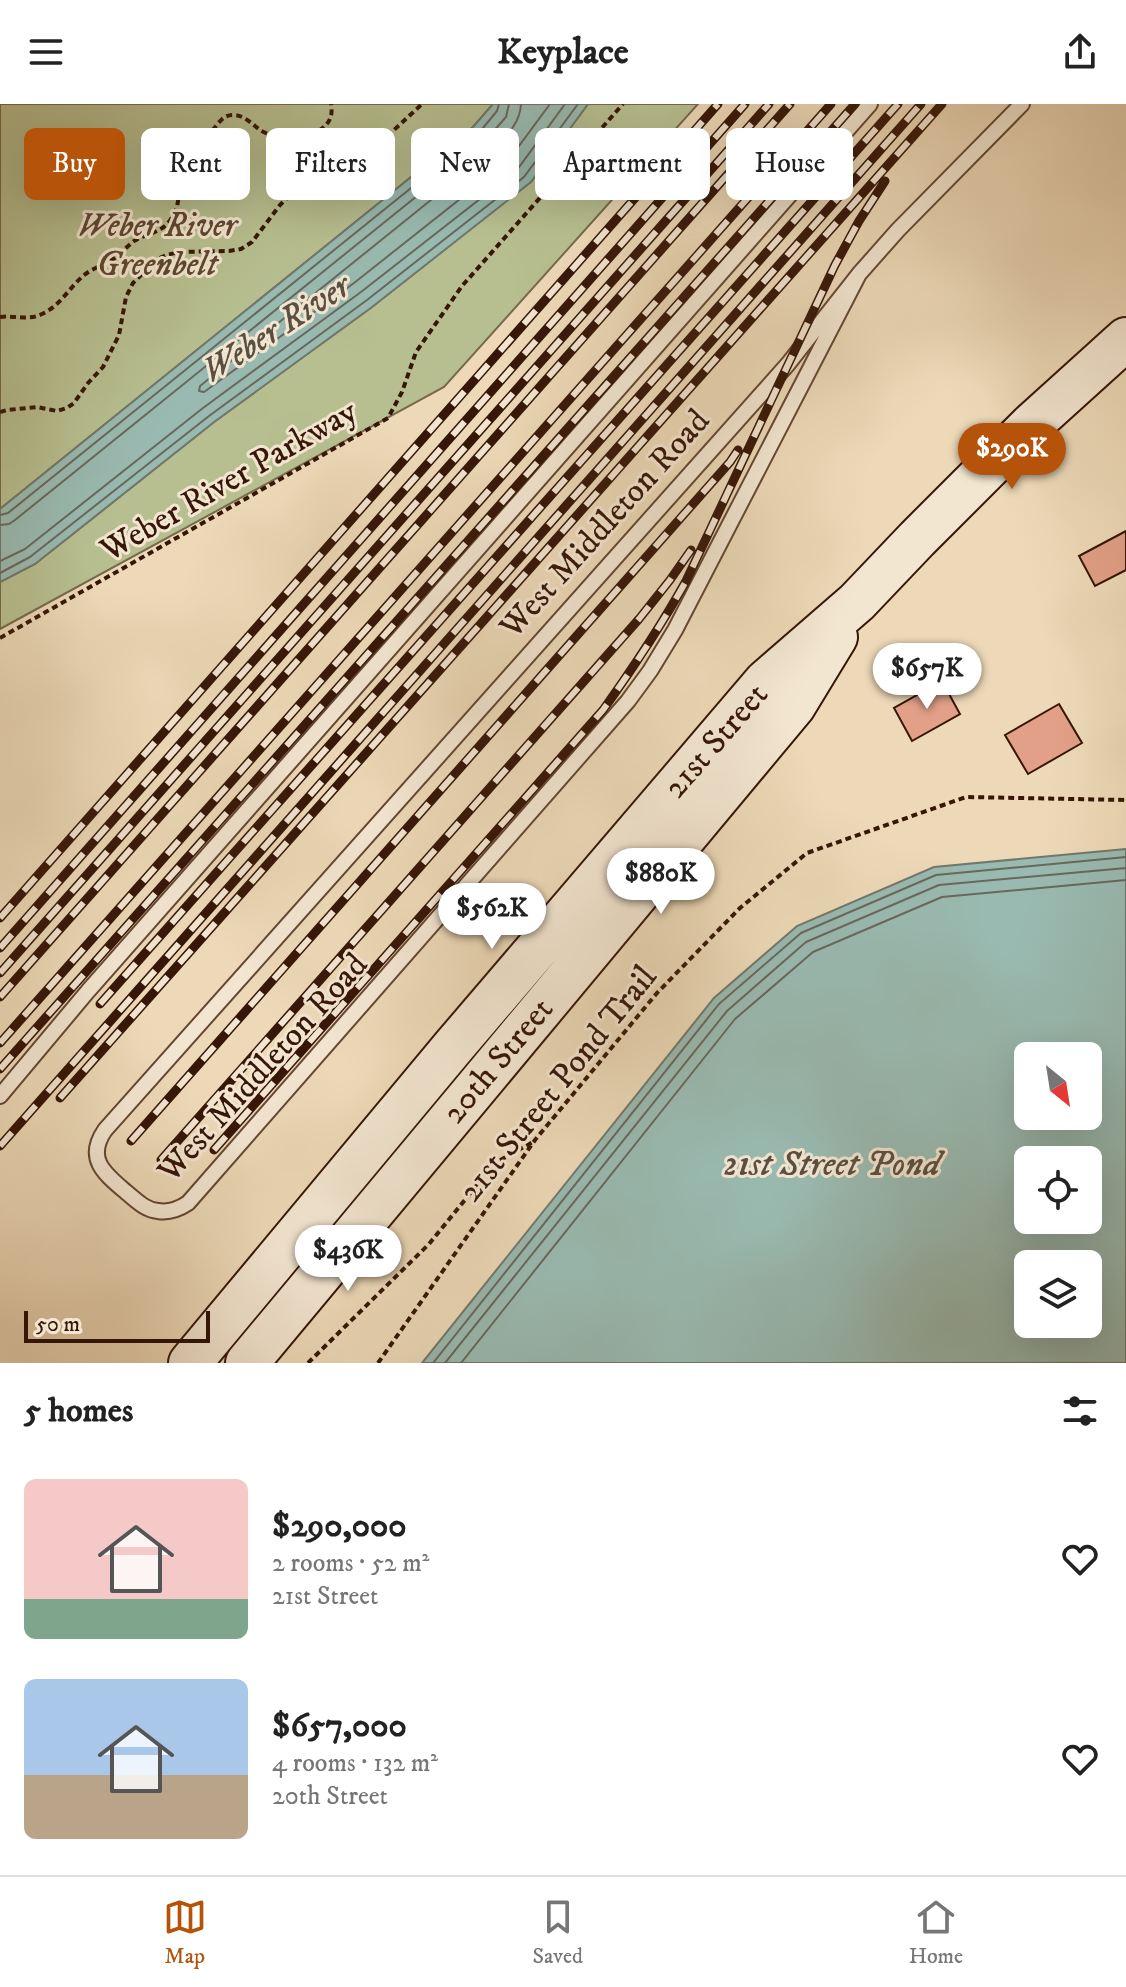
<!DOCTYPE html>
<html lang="en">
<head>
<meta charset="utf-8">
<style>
	:root { --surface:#fff; --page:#f6f6f6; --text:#222; --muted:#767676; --line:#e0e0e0; --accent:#b45309 }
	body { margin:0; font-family:"IM FELL DW Pica",serif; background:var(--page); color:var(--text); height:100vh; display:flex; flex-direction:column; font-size:30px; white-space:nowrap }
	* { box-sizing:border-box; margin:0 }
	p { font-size:26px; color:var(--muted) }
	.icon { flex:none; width:44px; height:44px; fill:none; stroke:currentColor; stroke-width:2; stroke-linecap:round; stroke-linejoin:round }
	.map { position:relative; height:1259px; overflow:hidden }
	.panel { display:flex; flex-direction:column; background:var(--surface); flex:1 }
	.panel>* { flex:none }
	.top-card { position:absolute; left:24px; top:24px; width:1078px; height:72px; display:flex; gap:16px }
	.needle { width:52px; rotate:150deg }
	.buttons { position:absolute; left:1014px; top:938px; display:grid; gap:16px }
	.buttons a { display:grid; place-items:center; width:88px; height:88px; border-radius:12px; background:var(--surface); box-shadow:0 8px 32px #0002; font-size:40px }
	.scale { position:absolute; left:24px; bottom:20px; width:186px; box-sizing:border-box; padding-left:8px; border:4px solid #361607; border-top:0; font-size:22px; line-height:28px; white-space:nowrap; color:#361607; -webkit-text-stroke:6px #f3e6d1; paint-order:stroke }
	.price { position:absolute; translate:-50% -68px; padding:0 18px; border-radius:28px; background:#fff; color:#222; font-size:26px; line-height:52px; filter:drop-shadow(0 2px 4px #0008) }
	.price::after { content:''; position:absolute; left:50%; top:48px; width:24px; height:18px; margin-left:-12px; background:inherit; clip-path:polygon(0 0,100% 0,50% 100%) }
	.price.on { background:var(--accent); color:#fff }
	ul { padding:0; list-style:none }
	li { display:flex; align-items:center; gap:24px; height:200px; padding:0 24px }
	li span { display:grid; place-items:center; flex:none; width:224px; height:160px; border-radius:12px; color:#555 }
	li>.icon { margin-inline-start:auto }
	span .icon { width:96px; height:96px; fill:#fffc; stroke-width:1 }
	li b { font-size:34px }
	h2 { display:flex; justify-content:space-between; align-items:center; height:96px; padding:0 24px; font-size:34px }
	.pill { padding:0 28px; border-radius:12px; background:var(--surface); box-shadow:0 8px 32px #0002; font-size:28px; line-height:72px }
	.pill.on { background:var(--accent); color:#fff }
	header { display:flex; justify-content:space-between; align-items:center; height:104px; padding:0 24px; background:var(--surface); font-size:36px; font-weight:700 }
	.menu { display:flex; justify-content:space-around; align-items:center; height:112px; border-top:2px solid var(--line); background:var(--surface); font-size:22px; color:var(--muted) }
	.menu a { display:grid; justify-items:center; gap:4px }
	.menu .on { color:var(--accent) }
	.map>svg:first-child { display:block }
	.green { fill:#b7bf90; stroke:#766a4c; stroke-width:2 }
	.water { fill:#99bab1; stroke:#71786d; stroke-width:2; fill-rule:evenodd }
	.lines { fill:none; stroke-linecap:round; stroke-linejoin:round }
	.shore { stroke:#68685c; stroke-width:2 }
	.building { fill:#e1a087; stroke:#361607; stroke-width:2 }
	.service-casing { stroke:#644733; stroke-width:18 }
	.secondary-casing { stroke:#361607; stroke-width:46 }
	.path { stroke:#361607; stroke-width:4; stroke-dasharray:6 4; stroke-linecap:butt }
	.service { stroke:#f3e6d1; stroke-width:14 }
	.secondary { stroke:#f3e6d1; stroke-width:42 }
	.rail-casing { stroke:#361607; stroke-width:9 }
	.rail { stroke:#f3e6d1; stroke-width:6; stroke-dasharray:18; stroke-linecap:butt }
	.labels { text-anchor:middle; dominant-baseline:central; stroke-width:6; stroke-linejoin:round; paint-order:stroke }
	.park-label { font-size:34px; font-style:italic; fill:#5d4930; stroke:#f3e6d1 }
	.street-label { font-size:34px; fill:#361607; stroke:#f3e6d1 }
	.water-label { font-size:36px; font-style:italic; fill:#594f42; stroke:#f3e6d1 }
</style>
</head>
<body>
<header><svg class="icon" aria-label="menu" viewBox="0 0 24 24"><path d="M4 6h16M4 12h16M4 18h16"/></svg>Keyplace<svg class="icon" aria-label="share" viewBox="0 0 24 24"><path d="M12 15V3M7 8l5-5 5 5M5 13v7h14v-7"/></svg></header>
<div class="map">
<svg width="1126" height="1259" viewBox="0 0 1126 1259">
	<rect width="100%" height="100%" fill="#edd9b8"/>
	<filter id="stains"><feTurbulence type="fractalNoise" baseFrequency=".0025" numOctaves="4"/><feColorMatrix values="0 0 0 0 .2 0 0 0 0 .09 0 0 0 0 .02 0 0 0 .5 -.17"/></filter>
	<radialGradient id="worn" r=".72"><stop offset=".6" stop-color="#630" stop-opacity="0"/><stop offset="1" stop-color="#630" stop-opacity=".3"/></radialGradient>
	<path class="green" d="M0,0H493L473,23L0,405Z
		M588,0H698L444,283L0,525V478L35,460L214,318L372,203L530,78Z"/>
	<path class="water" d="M493,0H588L531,78L372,203L214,318L35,460L0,478V405L473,23Z
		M1126,745V1259H422L714,894L797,822L934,763ZM1028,952H1088V1012H1028ZM1028,1056H1088V1116H1028ZM1028,1160H1088V1220H1028Z"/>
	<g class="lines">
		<path class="shore" d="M521,0C520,20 506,32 493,46L200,282L199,287L204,288L354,179L508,57L550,0
			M0,411L8,409L478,30L497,7L499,0
			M0,421L9,420L15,416L484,38L506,13L509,0
			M0,457L25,445L203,304L361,188L517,66L565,0
			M0,469L30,453L209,312L367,196L524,73L578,0
			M433,1259L719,900L801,829L936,771L1126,753
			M445,1259L727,907L806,838L939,781L1126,764
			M461,1259L735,915L813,848L942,793L1126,776"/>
	</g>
	<path class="building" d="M1126,427V466L1095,482L1079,452Z
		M942,577L960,610L912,637L894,604Z
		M1059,600L1082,639L1028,670L1005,631Z"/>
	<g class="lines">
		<defs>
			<path id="service" d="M859,170L675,526L650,567L628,597L188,1099C179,1105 170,1109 158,1107C145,1106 136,1096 126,1088C105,1070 85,1055 105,1026L788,260L859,170L898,126L1022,0
				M0,992L88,887L870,0"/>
			<path id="secondary" d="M190,1259L454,942L766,577L857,498L917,435L1031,321L1126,235
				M247,1259L794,602L836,533"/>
		</defs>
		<use href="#service" class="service-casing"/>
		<use href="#secondary" class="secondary-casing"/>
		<path class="path" d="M0,213C15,211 28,217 42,210C60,202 69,184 83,172C91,165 101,162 110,157C119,152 126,143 134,137C147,129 162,129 171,115C186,93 174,72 172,49C185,32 196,40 209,29C218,23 220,11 233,11C244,11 252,20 260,26C276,36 303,37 320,26C330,19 333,12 331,0
			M0,308L7,306L37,303L57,307L67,304L74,299L88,279L103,263L119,231L126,193L133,179L156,156L166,151L180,148L229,147L241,145L252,138L280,101L295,86L309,75L343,58L368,39L394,26L422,0
			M0,534L388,314L402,288L416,248L462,182L623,0
			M308,1259L429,1140L495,1059L533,1038
			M378,1259L535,1036L657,889L740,804L807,749L966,693L1126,696"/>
		<use href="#service" class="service"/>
		<use href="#secondary" class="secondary"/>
		<defs>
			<path id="rail" d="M0,814L718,0
				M0,844L745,0
				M0,869L769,0
				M0,893L790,0
				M100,900L898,0
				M0,939L831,0
				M0,965L855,0
				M60,994L942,0
				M131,1037L730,358L738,346
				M0,1042L921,0
				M214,1046L603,606C633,564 661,522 686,477L835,161L859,117L885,77
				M161,1056L639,515L670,476L691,446"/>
		</defs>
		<use href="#rail" class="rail-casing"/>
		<use href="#rail" class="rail"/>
	</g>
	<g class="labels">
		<g class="park-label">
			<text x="157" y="122">Weber River<tspan x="157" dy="39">Greenbelt</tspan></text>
		</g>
		<g class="street-label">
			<text transform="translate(229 377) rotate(-30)">Weber River Parkway</text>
			<text transform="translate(605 420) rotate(-48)">West Middleton Road</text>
			<text transform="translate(716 637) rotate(-49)">21st Street</text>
			<text transform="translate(498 957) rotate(-50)">20th Street</text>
			<text transform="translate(263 964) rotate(-48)">West Middleton Road</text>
			<text transform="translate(558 980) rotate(-51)">21st Street Pond Trail</text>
		</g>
		<g class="water-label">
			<text transform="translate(276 225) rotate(-33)">Weber River</text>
			<text x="832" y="1060">21st Street Pond</text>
		</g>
	</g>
	<rect width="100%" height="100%" filter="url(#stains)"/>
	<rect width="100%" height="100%" fill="url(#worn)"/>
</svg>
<div class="buttons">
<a><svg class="needle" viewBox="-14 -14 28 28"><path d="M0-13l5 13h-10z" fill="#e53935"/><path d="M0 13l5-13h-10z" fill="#767676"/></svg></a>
<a><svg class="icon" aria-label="locate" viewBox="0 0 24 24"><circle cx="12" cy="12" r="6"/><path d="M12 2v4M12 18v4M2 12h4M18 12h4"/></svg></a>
<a><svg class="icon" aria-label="layers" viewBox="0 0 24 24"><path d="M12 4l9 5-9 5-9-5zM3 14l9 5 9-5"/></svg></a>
</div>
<div class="scale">50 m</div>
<b class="price on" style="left:1012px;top:387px">$290K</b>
<b class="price" style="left:927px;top:607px">$657K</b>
<b class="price" style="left:661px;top:812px">$880K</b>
<b class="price" style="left:492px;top:847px">$562K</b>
<b class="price" style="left:348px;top:1189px">$436K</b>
<div class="top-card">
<a class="pill on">Buy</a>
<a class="pill">Rent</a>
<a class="pill">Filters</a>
<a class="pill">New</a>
<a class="pill">Apartment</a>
<a class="pill">House</a>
</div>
</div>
<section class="panel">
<h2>5 homes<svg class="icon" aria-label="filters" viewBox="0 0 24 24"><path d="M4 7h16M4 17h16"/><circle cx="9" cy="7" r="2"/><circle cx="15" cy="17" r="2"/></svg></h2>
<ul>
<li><span style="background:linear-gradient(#f6c9c9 75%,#7fa58c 0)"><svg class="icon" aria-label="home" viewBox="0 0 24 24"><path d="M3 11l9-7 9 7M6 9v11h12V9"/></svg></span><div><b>$290,000</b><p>2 rooms · 52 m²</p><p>21st Street</p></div><svg class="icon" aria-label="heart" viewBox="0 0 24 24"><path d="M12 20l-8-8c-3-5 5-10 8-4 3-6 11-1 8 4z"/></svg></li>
<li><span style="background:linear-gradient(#a9c7e8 60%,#b9a48a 0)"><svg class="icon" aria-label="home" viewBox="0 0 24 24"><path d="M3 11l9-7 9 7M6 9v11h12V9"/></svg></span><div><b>$657,000</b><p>4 rooms · 132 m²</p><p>20th Street</p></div><svg class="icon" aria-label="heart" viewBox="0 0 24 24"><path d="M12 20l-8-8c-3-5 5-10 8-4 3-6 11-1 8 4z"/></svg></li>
</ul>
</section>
<nav class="menu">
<a class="on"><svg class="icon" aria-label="map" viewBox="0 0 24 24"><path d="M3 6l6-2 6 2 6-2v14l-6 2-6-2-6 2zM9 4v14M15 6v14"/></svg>Map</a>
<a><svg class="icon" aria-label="saved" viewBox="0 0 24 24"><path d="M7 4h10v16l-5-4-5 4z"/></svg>Saved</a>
<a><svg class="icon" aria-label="home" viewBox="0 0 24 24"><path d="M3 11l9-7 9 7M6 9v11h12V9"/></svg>Home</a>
</nav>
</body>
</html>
